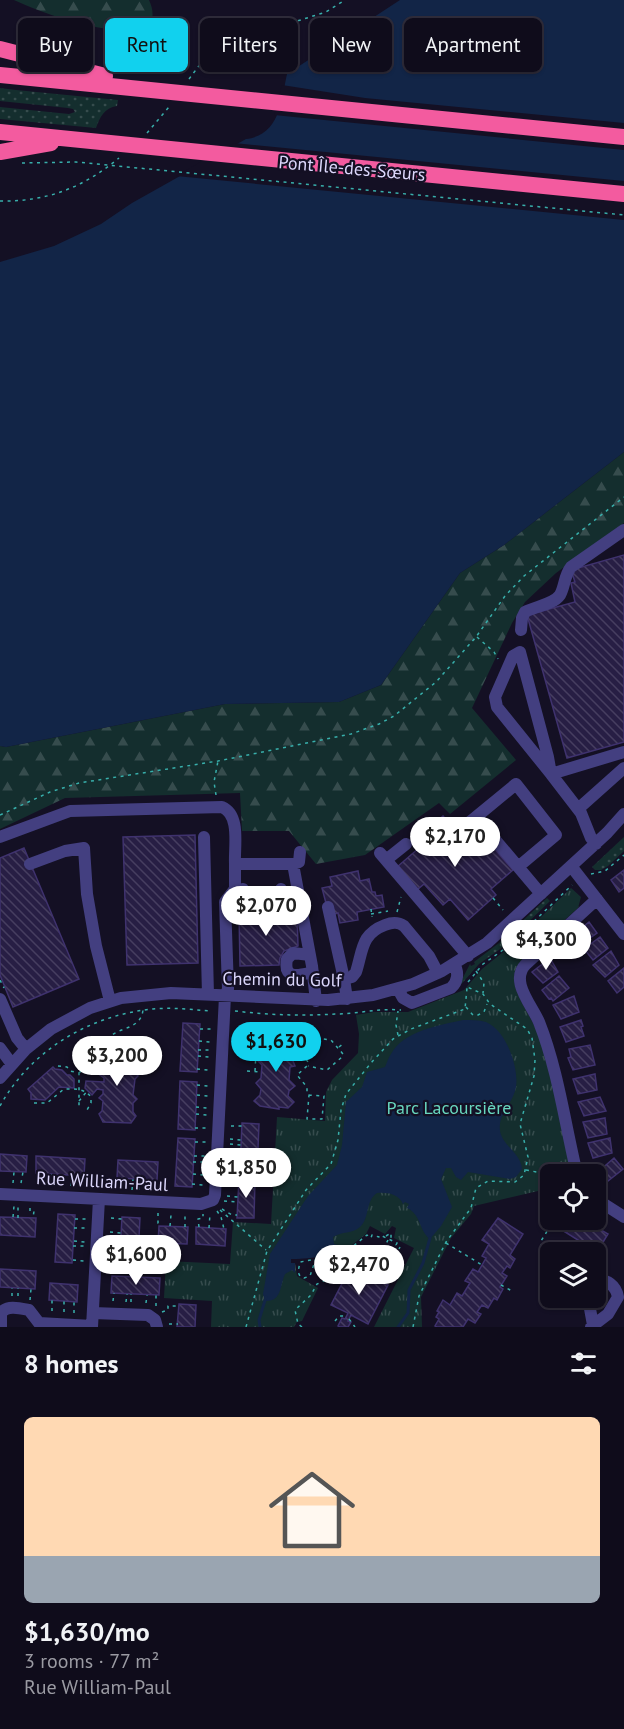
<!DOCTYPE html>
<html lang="en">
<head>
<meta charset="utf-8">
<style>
	:root { --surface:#0f0c1b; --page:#181524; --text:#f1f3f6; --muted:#9b9ba3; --line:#2f2c3a; --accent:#11d1ee }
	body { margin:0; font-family:"PT Sans",sans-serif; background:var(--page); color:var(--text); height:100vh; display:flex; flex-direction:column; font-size:22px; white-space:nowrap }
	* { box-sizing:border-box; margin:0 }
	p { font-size:20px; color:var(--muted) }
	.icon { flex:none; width:33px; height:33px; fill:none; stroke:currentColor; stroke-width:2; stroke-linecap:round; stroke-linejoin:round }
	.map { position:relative; height:1327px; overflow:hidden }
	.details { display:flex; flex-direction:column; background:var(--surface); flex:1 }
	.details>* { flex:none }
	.banner { position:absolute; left:18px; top:18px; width:588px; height:54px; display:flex; gap:12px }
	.fabs { position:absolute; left:540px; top:1164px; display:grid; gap:12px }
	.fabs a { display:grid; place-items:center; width:66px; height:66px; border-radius:9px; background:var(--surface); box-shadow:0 2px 4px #0004,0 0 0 2px var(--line); font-size:30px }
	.price { position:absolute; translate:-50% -51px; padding:0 14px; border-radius:21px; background:#fff; color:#222; font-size:20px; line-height:39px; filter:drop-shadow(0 2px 3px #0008) }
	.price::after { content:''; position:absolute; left:50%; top:36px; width:18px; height:14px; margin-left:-9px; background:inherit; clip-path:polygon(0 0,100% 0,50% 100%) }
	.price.current { background:var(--accent); color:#111 }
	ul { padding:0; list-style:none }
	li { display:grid; align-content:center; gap:12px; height:318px; padding:0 24px }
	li+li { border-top:2px solid var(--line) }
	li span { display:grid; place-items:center; height:186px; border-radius:9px; color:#555 }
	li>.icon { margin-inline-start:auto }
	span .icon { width:108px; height:108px; fill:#fffc; stroke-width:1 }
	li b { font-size:26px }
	h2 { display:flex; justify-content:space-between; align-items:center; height:72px; padding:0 24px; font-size:26px }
	.chip { padding:0 21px; border-radius:9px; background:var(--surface); box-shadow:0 2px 4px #0004,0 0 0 2px var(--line); font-size:21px; line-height:54px }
	.chip.current { background:var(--accent); color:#111 }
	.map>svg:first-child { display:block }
	.grass { fill:url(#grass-dots) }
	.forest { fill:url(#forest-firs) }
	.park { fill:url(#park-tufts) }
	.water { fill:#122547 }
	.pier { fill:#141024 }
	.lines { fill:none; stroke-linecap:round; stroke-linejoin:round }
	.stream { stroke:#122547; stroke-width:3 }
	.building { fill:url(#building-back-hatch); stroke:#3f326e; stroke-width:1.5 }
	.path { stroke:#38afab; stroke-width:1.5; stroke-dasharray:3 4.5; stroke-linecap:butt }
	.minor { stroke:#433f80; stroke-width:12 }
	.highway { stroke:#f35b9f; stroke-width:16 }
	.labels { text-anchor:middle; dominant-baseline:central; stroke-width:4.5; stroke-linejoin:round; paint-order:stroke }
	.street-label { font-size:18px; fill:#dcd7fc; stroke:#141024 }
	.park-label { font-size:18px; fill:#68d7bf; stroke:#141024 }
</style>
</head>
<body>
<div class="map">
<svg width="624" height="1327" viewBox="0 0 624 1327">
	<defs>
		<pattern id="grass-dots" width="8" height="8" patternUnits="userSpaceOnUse" patternTransform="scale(1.5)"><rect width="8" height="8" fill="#142e2e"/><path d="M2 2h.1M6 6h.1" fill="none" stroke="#364c4d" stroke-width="1.8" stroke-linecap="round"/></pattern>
		<pattern id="forest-firs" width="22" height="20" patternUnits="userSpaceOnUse" patternTransform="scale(1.5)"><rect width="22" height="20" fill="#142e2e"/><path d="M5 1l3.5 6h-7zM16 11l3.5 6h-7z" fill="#364c4d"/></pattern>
		<pattern id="park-tufts" width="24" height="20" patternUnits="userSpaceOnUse" patternTransform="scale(1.5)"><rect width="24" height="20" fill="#142e2e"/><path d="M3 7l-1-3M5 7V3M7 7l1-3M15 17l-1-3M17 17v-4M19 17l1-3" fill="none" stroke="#364c4d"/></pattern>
		<pattern id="building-back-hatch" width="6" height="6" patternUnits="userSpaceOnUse" patternTransform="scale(1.5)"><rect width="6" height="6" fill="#271e44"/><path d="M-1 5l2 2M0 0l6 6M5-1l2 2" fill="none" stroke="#463e60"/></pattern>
	</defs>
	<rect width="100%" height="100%" fill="#141024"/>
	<path class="grass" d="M0,88L16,90L118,100L117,106C104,108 100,117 96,128L0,119V107L69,114L75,112L73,109L68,108L0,101Z
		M624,837V851L608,866L601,870H595L592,867Z
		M547,898L550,901L503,947L479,964L457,989L470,964L471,966L475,964L474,962L499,943Z"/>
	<path class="forest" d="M14,0H149C153,9 154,16 150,26C115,40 47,15 14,0Z
		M624,452V523L556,573L525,602L512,623L472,708L516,760L450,814L439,803L365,855L316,864L289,831H242L240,793L65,798L0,829V746L6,747L225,704L339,702L381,685L460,573L504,545Z"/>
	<path class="park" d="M571,888L581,897L578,908C567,918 520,958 516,969C508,988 530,1013 537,1032C554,1077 561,1127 571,1174H550V1198L538,1191L474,1206L471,1214L451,1238L421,1297L422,1327H374L414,1248L394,1238L396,1228L392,1226L385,1234L370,1226L366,1234L347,1249L335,1255L291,1259V1263H295L297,1276L318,1288L302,1321L297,1322L294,1327H211L212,1301L164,1298L166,1261L230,1264L233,1222L271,1224L277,1117L325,1121L326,1092L332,1080L358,1053L359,1034L356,1015L374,1012H408L464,990L482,969L512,945Z"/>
	<path class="water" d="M400,0H624V452L504,545L460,573L381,685L339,702L225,704L6,747L0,746V262L54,246L101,224L132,203L246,139C280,135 281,101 287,74Z
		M463,1020C471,1020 479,1020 486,1022C506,1030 519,1067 516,1087C514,1100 501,1113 500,1124C497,1144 521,1151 522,1169L516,1177L510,1179L468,1172L461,1180L456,1177L451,1168H446L441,1179L452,1207L441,1226L430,1239C419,1231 421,1214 407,1208L409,1204L405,1202L403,1204C399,1194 387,1192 377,1193C365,1201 370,1218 360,1227C352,1234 342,1231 333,1237L334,1244L344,1247C337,1257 304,1259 291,1259V1263H295V1273L292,1270L285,1274C280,1285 282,1302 265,1301L263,1294L270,1254L308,1196L337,1165L342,1145L346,1102L362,1087L367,1072L385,1067C387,1063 388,1058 391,1054C403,1031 440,1025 463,1020Z"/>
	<path class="pier" d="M282,85L365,98L624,123V150L274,115Z
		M234,143L624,181V220L176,176Z"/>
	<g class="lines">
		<path class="stream" d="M260,1327L259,1320L266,1297
			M398,1327L408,1313L409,1290L423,1263L430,1238"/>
	</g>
	<path class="building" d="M624,555V742L567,758L527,615L575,602L571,583L575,582L571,570Z
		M443,816L462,838L469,832L487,854L494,848L513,870L491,889L496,895L468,920L450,899L443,905L424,884L417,890L397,867L419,848L414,841Z
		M195,835L198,963L127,965L123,837Z
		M24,848L79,979L13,1007L0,975V858Z
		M624,870V888L619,892L611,880Z
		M358,871L360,881L369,879L372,892H375L376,896L382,895L384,907L357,912L358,920L340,923L338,913L335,914L327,907L322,888L332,886L330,877Z
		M297,912L298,946L284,951L280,958L279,965L240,966L239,913Z
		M589,922L597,933L580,945L573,935Z
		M600,937L608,948L593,960L584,949Z
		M611,951L619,965L605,977L593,965Z
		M550,958L558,972L543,983L532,972Z
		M624,968V987L617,993L608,981Z
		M559,976L569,988L553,1001L551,998L549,999L542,990Z
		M574,996L579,1012L561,1019L553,1005Z
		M581,1020L583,1026L581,1027L584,1036L566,1042L560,1027Z
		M183,1023L200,1024L197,1072L180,1071Z
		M273,1037L291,1039L297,1045L291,1050V1056L295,1066L290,1067L289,1080L295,1086L289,1091L288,1096L294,1102L288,1108L279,1107V1109L260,1106L254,1101L260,1095L261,1089L256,1083L261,1078L262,1065L257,1060L262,1055L263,1048L258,1043L263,1038L273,1039Z
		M590,1045L595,1065L573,1070L568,1058L571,1057L569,1049Z
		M107,1050L134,1052L139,1059L135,1062V1072L138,1076L135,1079L133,1095L137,1099L133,1103V1112L136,1116L131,1123L103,1122L99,1114L102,1111L103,1101L99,1098L103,1094V1090L97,1089L92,1095L85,1088L86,1081L104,1082V1078L100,1075L104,1070L105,1061L101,1057Z
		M53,1067L55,1069L62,1070L67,1075H70L74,1079V1088L59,1087L45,1100L31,1099V1093L28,1089Z
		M595,1074L597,1090L578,1094L573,1079Z
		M180,1081L197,1082L195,1130L178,1129Z
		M600,1097L606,1111L584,1116L578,1102Z
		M605,1118L607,1134L588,1138L583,1122Z
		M242,1123L259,1124L257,1172L240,1171Z
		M178,1138L195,1139L192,1187L175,1186Z
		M610,1138L612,1153L593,1158L588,1143Z
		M0,1154L27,1156L26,1172L0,1171Z
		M36,1156L85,1159L84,1176L36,1173Z
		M614,1158L623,1169L608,1181L599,1171Z
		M118,1160L158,1162L157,1180L117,1178Z
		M239,1179L255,1180L254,1218H237Z
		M58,1214L75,1215L72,1263L55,1262Z
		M0,1217L36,1218L35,1237L0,1235Z
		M122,1217L140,1218L138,1256L120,1255Z
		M498,1218L523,1234L510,1255L515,1259L510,1268L507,1266L502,1273L507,1276L500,1287L503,1289L497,1300L494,1298L488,1308L482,1305L477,1312L481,1314L475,1323L468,1319L463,1327H437L435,1326L439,1319L436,1317L439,1312L437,1311L443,1300L450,1305L457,1293L462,1296L470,1283L465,1281L473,1269L478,1272L486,1258L482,1256L489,1244L482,1240Z
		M561,1220H584L608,1234L597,1252L557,1227Z
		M159,1226L188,1227L187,1244L158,1243Z
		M196,1227L226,1229L225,1246L196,1244Z
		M351,1266L388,1285L368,1324L351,1315L348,1321L351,1322L348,1327H340L338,1326L342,1318L345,1319L348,1313L331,1305Z
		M0,1269L36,1271L35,1289L0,1287Z
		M112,1276L160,1278L159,1295L111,1293Z
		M50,1283L78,1285L77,1302L49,1300Z
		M179,1304L196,1305L195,1327H177Z"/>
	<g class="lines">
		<path class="path" d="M189,79L201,63L221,45L326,12L345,0
			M147,133L169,107
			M22,163L76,162L624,215
			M0,201C47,202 84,187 119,158
			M477,637L494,652L498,659
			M216,795L214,782L218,761
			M0,815L50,792L79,783L218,761L351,734L379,724L394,716L436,682L476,637L505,596L524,576L624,497
			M591,874L605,871L624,855
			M267,889L268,913
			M493,898L503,910
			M371,909L372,917
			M397,912L401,897
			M371,914L388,911
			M476,971L484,983L483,993
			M0,980L4,988
			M468,982L483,964L506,948L572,885
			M466,1007L473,1015H478L484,1012L487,1004
			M235,1011C268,1015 302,1016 335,1014C357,1014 378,1008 401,1010
			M200,1029H211
			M398,1035L396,1025L398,1011
			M199,1041L210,1042
			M304,1043L309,1044L315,1038L331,1040L343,1054L342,1057L327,1070L308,1066
			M339,1047L343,1044
			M198,1050H210
			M198,1056L209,1057
			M58,1066L67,1067L70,1071L79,1073V1106
			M197,1069L208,1070
			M247,1071L261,1072
			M255,1071L257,1035L265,1032L293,1033L304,1043L303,1055L308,1062L307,1066L297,1075L307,1087V1094L309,1095L307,1119H322L324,1096L309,1095
			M79,1073C87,1066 87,1058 93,1050C98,1044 106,1039 112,1035C123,1027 141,1028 143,1010
			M197,1085L208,1086
			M197,1095L208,1096
			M79,1101L88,1090
			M34,1103H47L64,1089C75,1089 84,1088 91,1097V1103L87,1110
			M0,1106C31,1050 90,1015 153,1009C173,1007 193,1010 212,1011
			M196,1107L207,1108
			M196,1114L207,1115
			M231,1126H242
			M195,1128H206
			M230,1139L241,1140
			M195,1142H206
			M230,1144L241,1145
			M229,1154H240
			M194,1156H205
			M193,1162H204
			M229,1168H240
			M526,1170L542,1173L550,1178
			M193,1174L204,1175
			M227,1181H239
			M13,1183L14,1172
			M21,1183L23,1172
			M192,1184L203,1185
			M39,1185V1173
			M51,1185L52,1174
			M57,1186V1174
			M71,1186L72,1175
			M80,1187L81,1176
			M119,1189V1178
			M132,1190L133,1179
			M139,1190V1179
			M151,1191L152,1179
			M227,1196L238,1197
			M224,1201L238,1202
			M30,1208V1211H34L33,1218
			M222,1209L232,1215H237
			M220,1210L266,1250
			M217,1211L221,1217L224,1229
			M158,1213V1223L161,1226
			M13,1217L14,1206
			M18,1218V1207
			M111,1218L122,1219
			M75,1219H86
			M170,1226L171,1215
			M594,1226L599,1219L603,1221L598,1228
			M185,1227V1216
			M199,1227L198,1219L203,1218V1214
			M74,1228H86
			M209,1228L210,1214
			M110,1232L121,1233
			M386,1236L391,1233V1240
			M109,1239H121
			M74,1241L85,1242
			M446,1243L482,1265
			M73,1246H85
			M109,1252L120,1253
			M541,1255V1241L554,1220
			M316,1258L310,1276L304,1278L300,1276L298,1272L300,1262L322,1258L334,1268L352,1247L367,1235L371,1238L372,1235L379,1237L380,1235L397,1243L396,1245L400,1247L399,1249
			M73,1260L84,1261
			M370,1276L388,1240
			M501,1285L512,1291
			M12,1296V1288
			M18,1296V1288
			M30,1300L31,1289
			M113,1301L114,1293
			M126,1302L127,1294
			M131,1302V1294
			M146,1303L147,1295
			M156,1306V1295
			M52,1311V1300
			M64,1312V1301
			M162,1312L168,1310V1306H178
			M74,1313V1301
			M349,1319L355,1327
			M335,1321L339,1316H346
			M169,1324H178
			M246,1327L267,1251L306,1190L331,1164L338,1140L341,1110L346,1094L371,1063L393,1039L411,1029L465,1009L467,988
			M302,1327L298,1324L295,1310L311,1295L317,1284L331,1278L334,1269
			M413,1327L419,1296L446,1242L471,1208L476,1188L488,1181L515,1182L524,1175L528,1157L520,1124L534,1076L535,1060L532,1038L527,1029L490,1004L483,994L465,986"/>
		<path class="minor" d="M521,630L522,618L525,612C535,606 553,605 560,595C565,586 564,576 571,567L624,530
			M520,652L548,757L551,774L497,707L495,697L513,656Z
			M578,809L624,768
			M457,832L476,817
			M0,837L70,811L222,807C241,815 234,847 235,864
			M204,837L208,995
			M596,844L591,838L581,813L551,774L624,752
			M380,853L468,956
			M386,860L406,844
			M30,864L65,851L84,848L87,894L96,946L110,1001
			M293,864L299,862L300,852
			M571,866L624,934
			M518,867L556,835L516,784L476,817L541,894
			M243,889L244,913
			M281,889L282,912
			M328,907L344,979
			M310,955L293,953L287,959C283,981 300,975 313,972
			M398,989L403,998L412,1003L451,988C458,982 459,972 454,964
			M0,999L17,1038L26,1049
			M347,999L344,979L352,977L356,972C363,950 361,934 385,925C393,922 398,922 404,926L429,956L438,973
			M0,1048L11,1063
			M0,1078L26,1049L51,1029L90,1008L121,998L171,993L328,1000L373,995L413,984L442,971L487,943L607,833L624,814
			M577,1174C565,1124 558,1070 539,1022C532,1005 509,981 526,964L597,899
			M0,1194L201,1204L213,1200L215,1195L225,996L228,989L225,902L235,889V864H293L312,966L316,1001
			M596,1199L624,1217
			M588,1298L593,1325
			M93,1313L148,1315L155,1320L157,1327
			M39,1323L92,1326
			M1,1327V1313C7,1305 19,1308 29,1310L39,1323
			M92,1327L99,1199
			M591,1327L608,1314L618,1297C616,1286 607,1278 596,1282"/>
		<path class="highway" d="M0,49L105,76
			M0,75L624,137
			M0,132L624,194
			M0,152L51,143"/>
	</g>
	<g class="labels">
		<g class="street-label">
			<text transform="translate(352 168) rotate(5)">Pont Île-des-Sœurs</text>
			<text transform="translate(282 979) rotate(1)">Chemin du Golf</text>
			<text transform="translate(102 1181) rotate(3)">Rue William-Paul</text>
		</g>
		<g class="park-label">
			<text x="449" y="1107">Parc Lacoursière</text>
		</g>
	</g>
</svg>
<div class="fabs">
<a><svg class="icon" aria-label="locate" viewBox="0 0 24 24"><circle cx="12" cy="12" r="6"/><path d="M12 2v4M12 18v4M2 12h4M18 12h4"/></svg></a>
<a><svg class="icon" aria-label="layers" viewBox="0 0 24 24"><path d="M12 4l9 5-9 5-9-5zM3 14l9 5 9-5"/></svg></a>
</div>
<b class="price" style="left:455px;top:868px">$2,170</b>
<b class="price" style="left:266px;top:937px">$2,070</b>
<b class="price" style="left:546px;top:971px">$4,300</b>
<b class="price current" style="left:276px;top:1073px">$1,630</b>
<b class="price" style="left:117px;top:1087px">$3,200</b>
<b class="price" style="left:246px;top:1199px">$1,850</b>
<b class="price" style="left:136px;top:1286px">$1,600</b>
<b class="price" style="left:359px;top:1296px">$2,470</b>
<div class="banner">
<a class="chip">Buy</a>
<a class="chip current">Rent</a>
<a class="chip">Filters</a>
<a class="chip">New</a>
<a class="chip">Apartment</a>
</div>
</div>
<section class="details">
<h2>8 homes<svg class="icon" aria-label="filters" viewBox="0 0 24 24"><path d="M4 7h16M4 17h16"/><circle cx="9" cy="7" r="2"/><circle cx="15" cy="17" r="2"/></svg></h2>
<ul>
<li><span style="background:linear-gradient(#ffd9b3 75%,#9aa5b1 0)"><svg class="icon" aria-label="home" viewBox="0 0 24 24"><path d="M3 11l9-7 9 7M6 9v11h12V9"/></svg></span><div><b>$1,630/mo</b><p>3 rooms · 77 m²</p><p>Rue William-Paul</p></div></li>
</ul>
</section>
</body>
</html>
